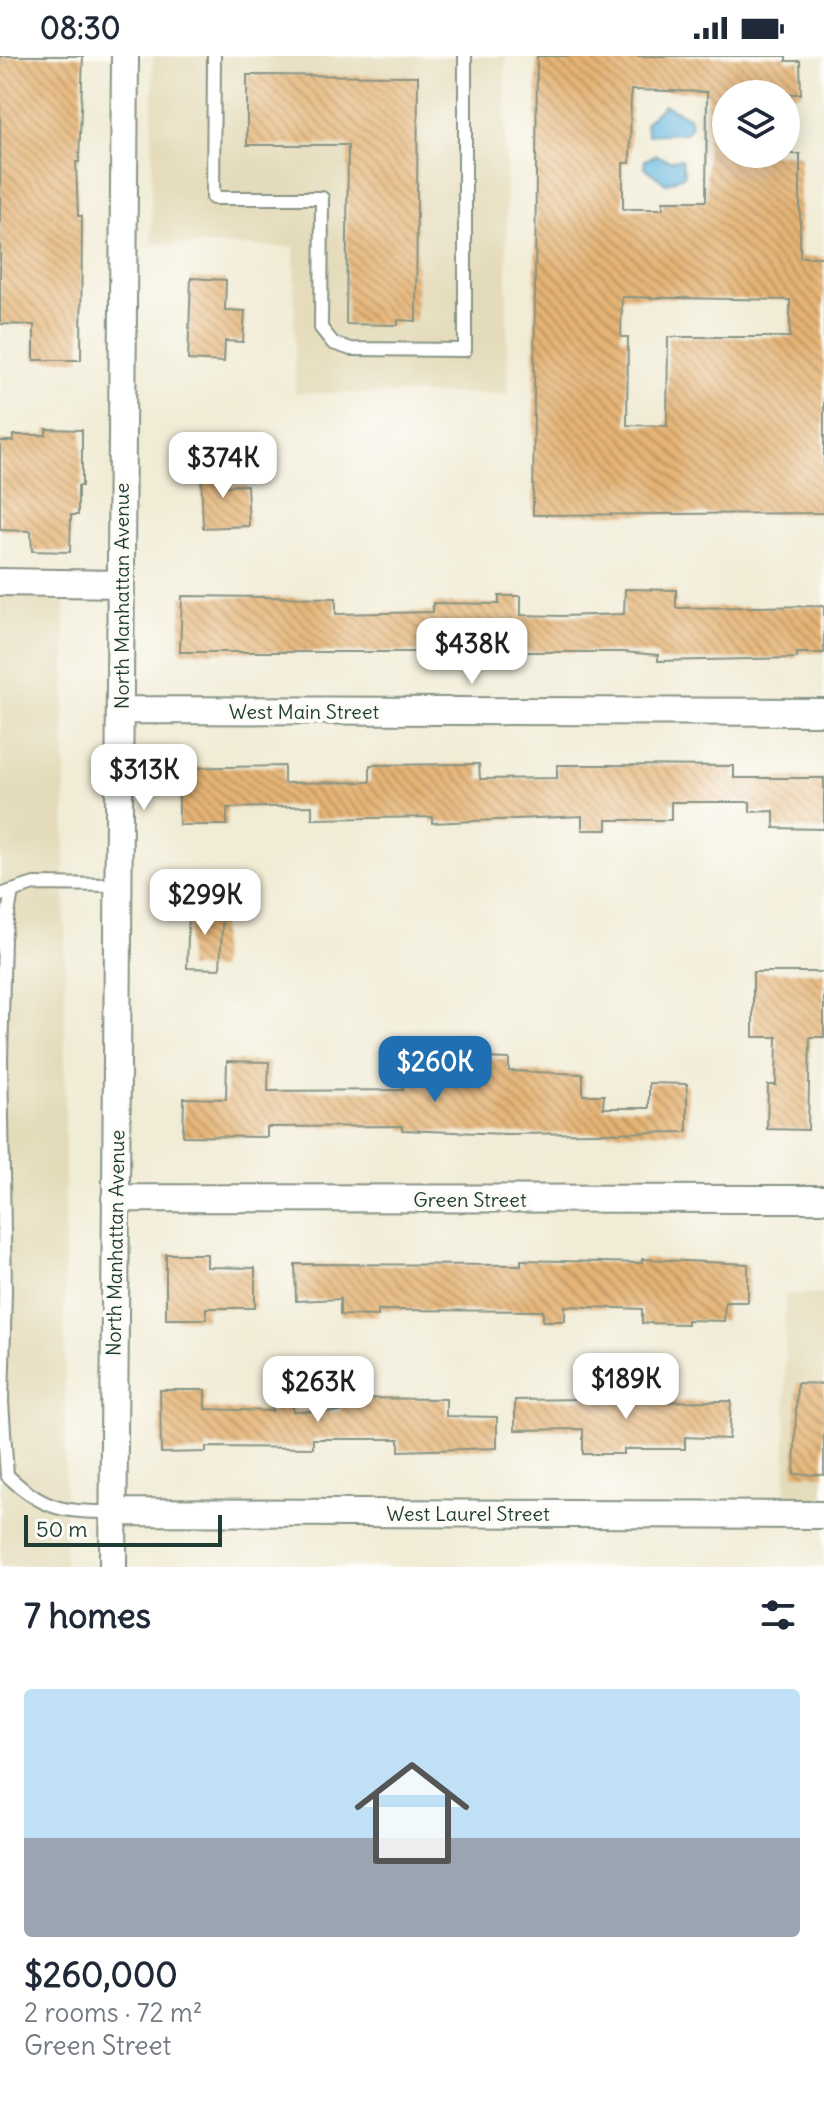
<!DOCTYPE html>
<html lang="en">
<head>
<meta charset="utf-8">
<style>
	:root { --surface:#fff; --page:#f6f6f7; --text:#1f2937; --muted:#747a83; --line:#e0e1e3; --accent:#1f6fb2 }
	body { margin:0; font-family:Delius,sans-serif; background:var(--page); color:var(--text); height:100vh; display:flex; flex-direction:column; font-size:30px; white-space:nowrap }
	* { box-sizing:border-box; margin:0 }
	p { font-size:26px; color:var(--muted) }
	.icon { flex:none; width:44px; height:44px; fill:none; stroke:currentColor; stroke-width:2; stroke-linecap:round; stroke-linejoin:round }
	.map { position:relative; height:1511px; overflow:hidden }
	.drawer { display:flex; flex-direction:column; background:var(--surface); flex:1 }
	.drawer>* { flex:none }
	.controls { position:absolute; left:712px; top:24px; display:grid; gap:16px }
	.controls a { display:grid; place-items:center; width:88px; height:88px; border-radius:50%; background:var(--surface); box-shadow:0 4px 20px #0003; font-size:40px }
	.scale { position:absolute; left:24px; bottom:20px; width:198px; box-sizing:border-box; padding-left:8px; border:4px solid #1f3d34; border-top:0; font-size:22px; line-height:28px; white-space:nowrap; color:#1f3d34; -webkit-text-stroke:6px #fdfcf7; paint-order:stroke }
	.price { position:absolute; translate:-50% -68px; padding:0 18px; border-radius:16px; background:#fff; color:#222; font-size:26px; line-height:52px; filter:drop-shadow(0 2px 4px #0008) }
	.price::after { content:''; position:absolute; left:50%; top:48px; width:24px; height:18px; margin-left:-12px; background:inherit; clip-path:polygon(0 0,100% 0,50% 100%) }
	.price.selected { background:var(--accent); color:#fff }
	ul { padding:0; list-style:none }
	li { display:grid; align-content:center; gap:16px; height:424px; padding:0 24px }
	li+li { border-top:2px solid var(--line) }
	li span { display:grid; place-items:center; height:248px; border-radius:8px; color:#555 }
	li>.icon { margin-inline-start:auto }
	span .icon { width:144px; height:144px; fill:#fffc; stroke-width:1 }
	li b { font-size:34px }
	h2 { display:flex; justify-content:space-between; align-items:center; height:96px; padding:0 24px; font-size:34px }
	.status { display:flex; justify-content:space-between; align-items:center; height:56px; padding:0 40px; background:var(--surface); direction:ltr }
	.status svg { height:22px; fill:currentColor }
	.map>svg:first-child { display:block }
	.built { fill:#e4dbba }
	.water { fill:#63b5de; stroke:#417989; stroke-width:2 }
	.building { fill:url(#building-back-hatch); fill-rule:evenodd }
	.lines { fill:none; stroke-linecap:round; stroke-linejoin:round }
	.service-casing { stroke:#889485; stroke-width:16 }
	.minor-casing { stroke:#889485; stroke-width:30 }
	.service { stroke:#fff; stroke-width:12 }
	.minor { stroke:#fff; stroke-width:26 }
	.labels { text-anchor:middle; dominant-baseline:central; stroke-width:8; stroke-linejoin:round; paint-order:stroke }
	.street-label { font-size:20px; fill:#1f3d34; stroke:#fdfcf7 }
</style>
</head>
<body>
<div class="status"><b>08:30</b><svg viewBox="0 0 49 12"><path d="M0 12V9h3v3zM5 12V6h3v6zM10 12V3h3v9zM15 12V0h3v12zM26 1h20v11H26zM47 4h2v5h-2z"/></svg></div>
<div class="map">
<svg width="824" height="1511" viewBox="0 0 824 1511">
	<defs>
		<pattern id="building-back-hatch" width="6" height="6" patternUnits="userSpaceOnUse" patternTransform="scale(2)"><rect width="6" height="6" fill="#e5b374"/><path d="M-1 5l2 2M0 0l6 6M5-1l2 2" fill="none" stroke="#b99360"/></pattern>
	</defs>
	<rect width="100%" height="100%" fill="#fdfcf7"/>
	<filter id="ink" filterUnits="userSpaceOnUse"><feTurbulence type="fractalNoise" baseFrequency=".0125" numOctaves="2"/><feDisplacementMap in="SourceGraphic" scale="16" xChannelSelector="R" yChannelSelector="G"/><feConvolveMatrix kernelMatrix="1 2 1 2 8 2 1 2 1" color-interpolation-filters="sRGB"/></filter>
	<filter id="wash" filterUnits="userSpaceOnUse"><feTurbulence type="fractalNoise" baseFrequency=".006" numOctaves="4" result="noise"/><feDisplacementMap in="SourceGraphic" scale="32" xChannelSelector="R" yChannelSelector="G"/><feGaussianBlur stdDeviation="1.8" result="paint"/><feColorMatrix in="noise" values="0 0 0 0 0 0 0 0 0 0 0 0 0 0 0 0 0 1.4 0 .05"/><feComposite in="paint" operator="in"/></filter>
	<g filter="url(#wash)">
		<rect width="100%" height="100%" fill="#f1ecd6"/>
		<path class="built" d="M153,0H505L508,338L295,337L294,191L151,188Z
			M0,540L65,541V1511H0Z
			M785,1238H824V1445L786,1444Z"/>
		<path class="water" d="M664,49L689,61L691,70L686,77L648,79L645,67Z
			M656,99L669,104L681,103L685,119L666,128L644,111L645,104Z"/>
		<g id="blocks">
			<path class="building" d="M0,0H83L79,106H76L78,160H82L81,304H34V269L0,268Z
				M537,0H786V5H800L801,38H726V98H800V201H824V457L533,459ZM631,34L707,36L706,145H663V153H623V107H630ZM622,241L790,244V281H668L667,370L627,369L628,281H621Z
				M247,19L418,20L416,265L398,264V269L346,268L348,89H247Z
				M191,222L226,224L225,254L245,255L243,286L225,285L224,306L188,304Z
				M46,373L82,374V430H78V459H71L70,496L32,495L31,475L0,474V385H13V379H46Z
				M201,410H224L225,430L247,429L249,470L203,472Z
				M625,533L676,534V552L824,550V597H797V602L658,605V599L624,596H180L182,540L336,542V558L433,556V547L499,548V540H521V559L561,560L624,558Z
				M479,708L480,723L557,722V709H606L734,710V722H824V773L774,772V755L750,756V746H671V764H607V774H582V760L432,767V761L312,763V750L227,752V769H179V712L284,710V727L370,726V709Z
				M189,848L223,850L220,913L187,912Z
				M753,916H824V981H810L808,1074L767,1073L768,1029H776L777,981H753Z
				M425,1000L509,1003V1015L583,1018V1039H604L603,1052H649V1027L687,1028V1076L506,1078L402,1074V1070L267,1071V1081L183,1080L184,1042L226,1043L227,1005L269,1006L268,1035L403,1034L404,1018H425Z
				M166,1198H207V1211L255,1212V1252H206V1263H166Z
				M642,1203L748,1208V1246H725L724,1265L687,1264V1268L642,1267V1253L565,1250V1265H543V1255L378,1254V1260L340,1259V1243L296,1245L295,1208L521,1209V1204L642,1207Z
				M797,1327L824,1328V1419L794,1418Z
				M160,1334H205V1353L272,1355V1336H293V1355L340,1356V1342L446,1343V1360L497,1361V1392L399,1395V1383H313V1392L206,1391V1396L161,1397Z
				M583,1334H625V1346L731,1345L729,1383L685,1381V1393H624V1398H583V1373L515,1374V1344L583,1343Z"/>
		</g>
	</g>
	<g filter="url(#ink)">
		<use href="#blocks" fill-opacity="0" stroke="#889485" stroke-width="2"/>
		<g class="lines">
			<defs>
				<path id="service" d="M214,0L213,142H322L321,272L333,287L351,293L465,294V0
					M12,835L4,882L1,1004L5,1235L2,1346L7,1419C43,1454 63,1456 113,1456
					M0,839L34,828L118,829"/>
				<path id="minor" d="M0,526L120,528
					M120,654L824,656
					M115,1142L824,1143
					M113,1456L824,1459
					M113,1511L125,0"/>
			</defs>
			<use href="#service" class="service-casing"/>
			<use href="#minor" class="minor-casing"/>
			<use href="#service" class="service"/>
			<use href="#minor" class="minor"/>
		</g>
	</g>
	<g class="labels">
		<g class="street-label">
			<text transform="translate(121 540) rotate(-90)">North Manhattan Avenue</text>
			<text x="304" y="655">West Main Street</text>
			<text x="470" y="1143">Green Street</text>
			<text transform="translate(115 1187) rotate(-89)">North Manhattan Avenue</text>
			<text x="468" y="1457">West Laurel Street</text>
		</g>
	</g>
</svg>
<div class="controls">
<a><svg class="icon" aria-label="layers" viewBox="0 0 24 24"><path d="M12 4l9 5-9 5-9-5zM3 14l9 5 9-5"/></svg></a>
</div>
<div class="scale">50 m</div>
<b class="price" style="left:223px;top:444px">$374K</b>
<b class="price" style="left:472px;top:630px">$438K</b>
<b class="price" style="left:144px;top:756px">$313K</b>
<b class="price" style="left:205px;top:881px">$299K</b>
<b class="price selected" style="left:435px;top:1048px">$260K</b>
<b class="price" style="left:626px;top:1365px">$189K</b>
<b class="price" style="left:318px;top:1368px">$263K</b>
</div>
<section class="drawer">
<h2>7 homes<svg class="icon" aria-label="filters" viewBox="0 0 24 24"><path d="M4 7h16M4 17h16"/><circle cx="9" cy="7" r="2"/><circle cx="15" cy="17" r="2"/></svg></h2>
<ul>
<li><span style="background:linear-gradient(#bfe0f5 60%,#9aa5b1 0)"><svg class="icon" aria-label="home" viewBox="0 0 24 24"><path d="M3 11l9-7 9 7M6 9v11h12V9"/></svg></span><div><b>$260,000</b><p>2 rooms · 72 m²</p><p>Green Street</p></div></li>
</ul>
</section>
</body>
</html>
